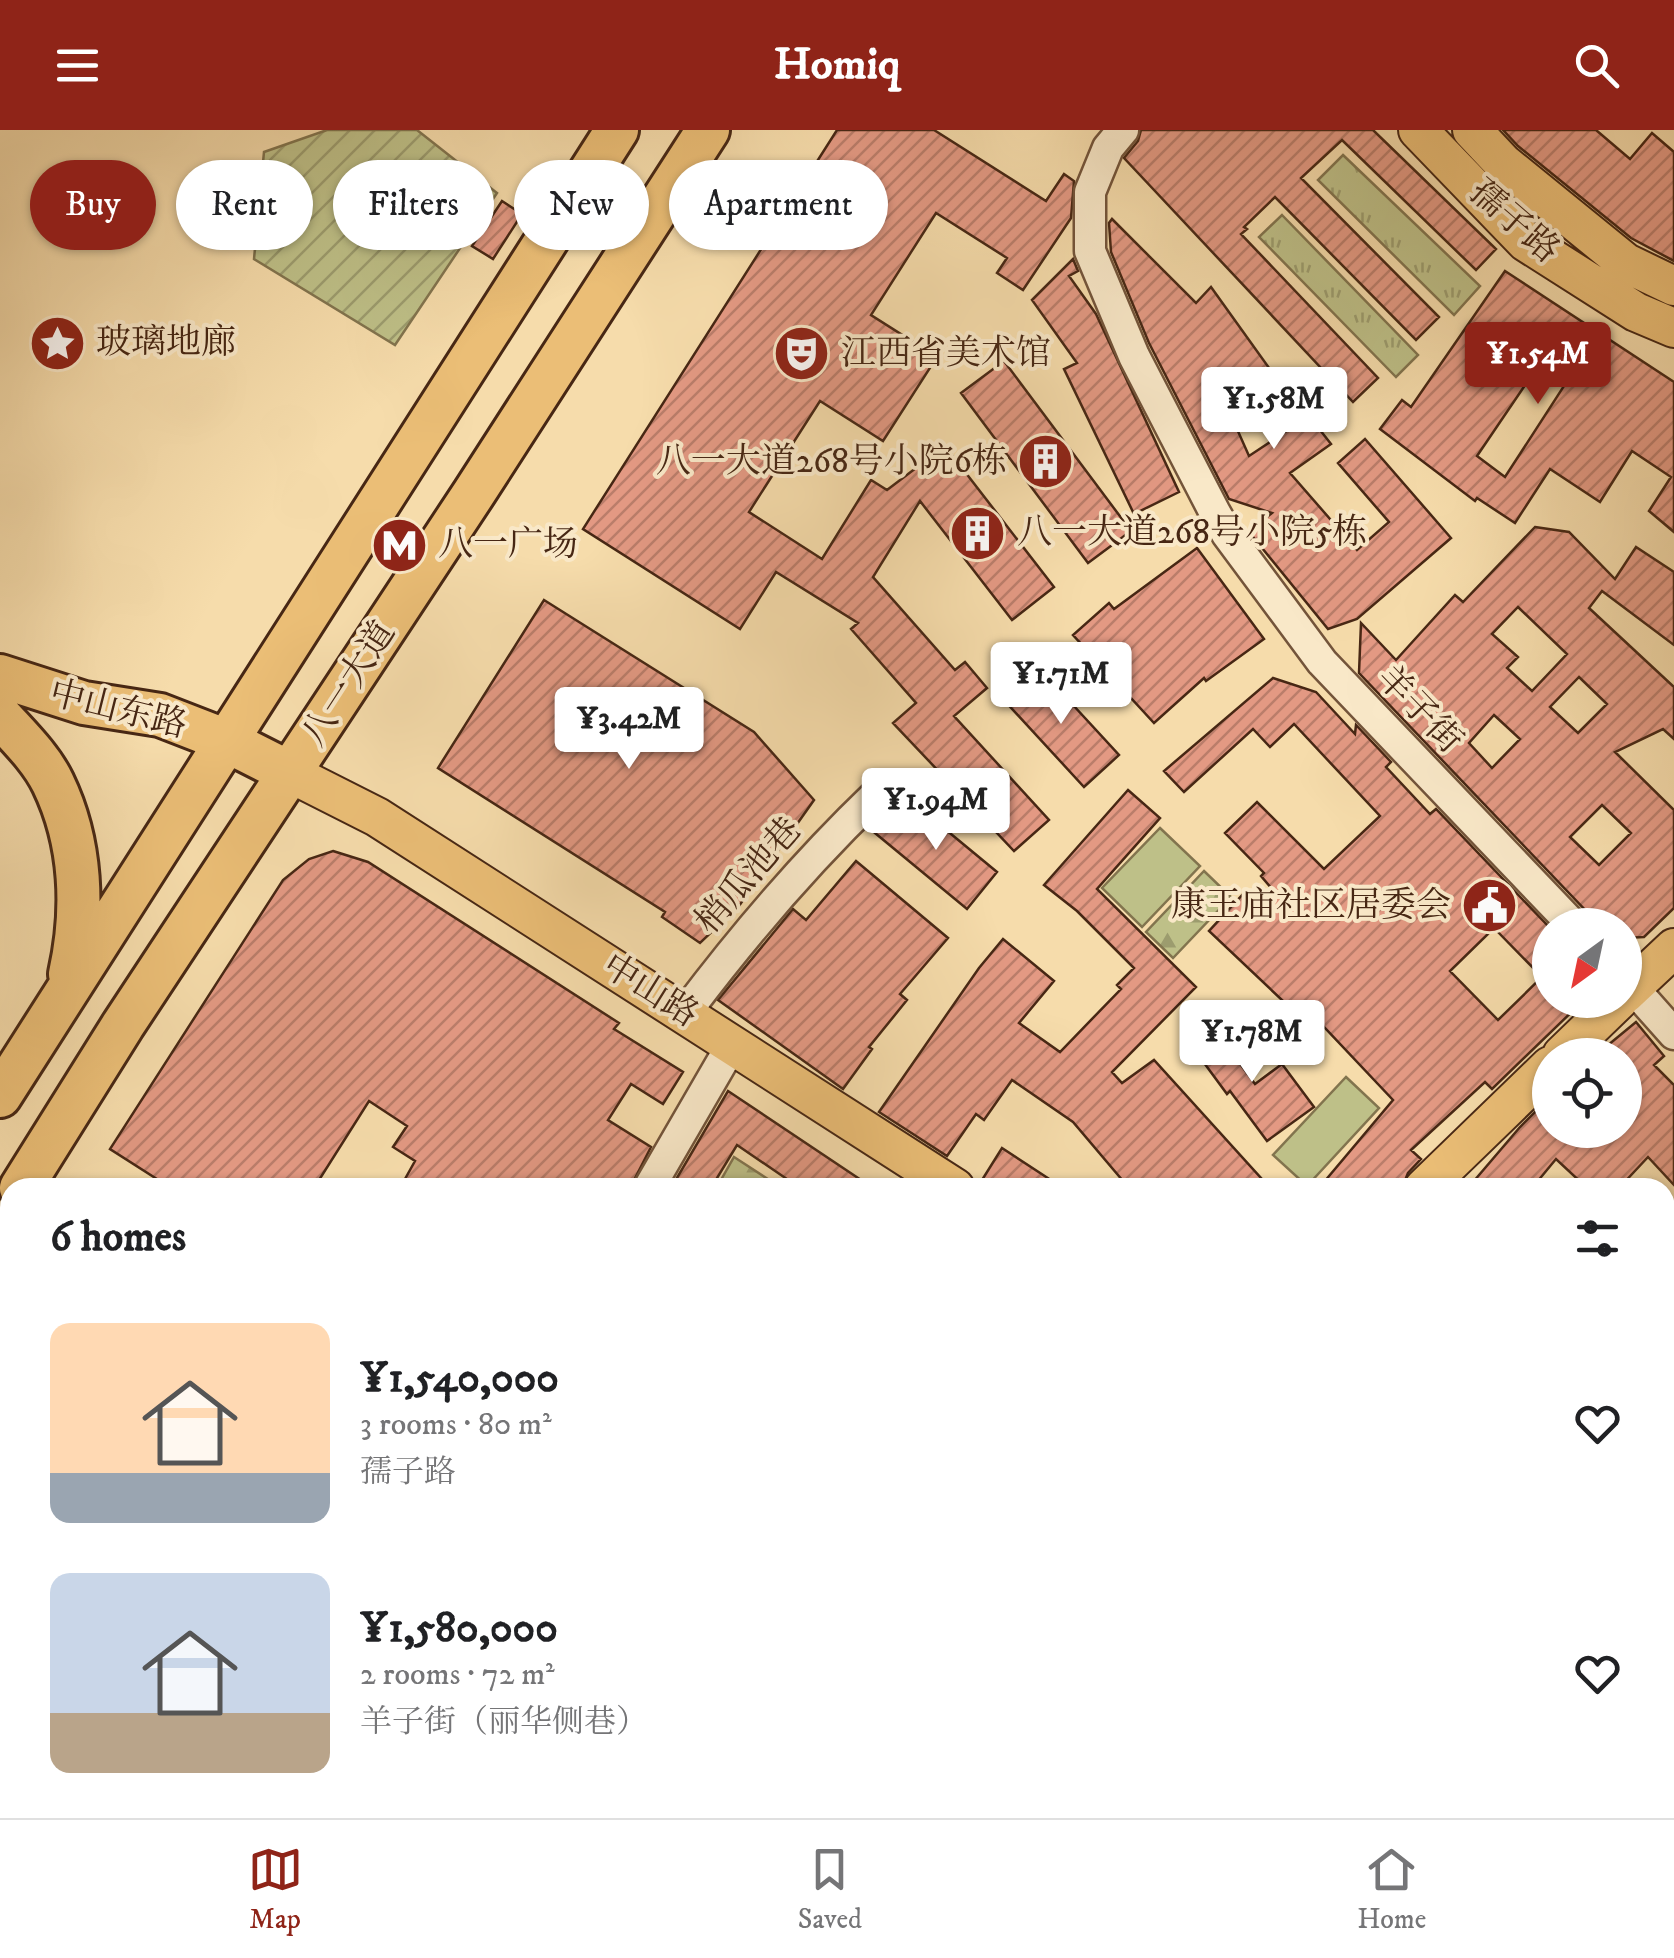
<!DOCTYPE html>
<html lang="en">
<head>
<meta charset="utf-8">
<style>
	:root { --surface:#fff; --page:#f2f2f2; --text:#202124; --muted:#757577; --line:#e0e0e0; --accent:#8f2418 }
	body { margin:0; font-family:"IM FELL DW Pica","Noto Serif SC",serif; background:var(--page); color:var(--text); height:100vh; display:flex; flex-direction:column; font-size:38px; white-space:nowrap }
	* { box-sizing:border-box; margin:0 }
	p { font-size:32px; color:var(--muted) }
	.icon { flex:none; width:55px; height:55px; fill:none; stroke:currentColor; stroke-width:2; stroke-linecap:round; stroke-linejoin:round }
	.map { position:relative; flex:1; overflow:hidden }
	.details { position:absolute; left:0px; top:1048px; width:1675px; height:642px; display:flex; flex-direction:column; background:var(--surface); border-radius:30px 30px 0 0; box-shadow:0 2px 8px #0004 }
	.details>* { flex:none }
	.guide { position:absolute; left:30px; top:30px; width:1000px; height:90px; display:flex; gap:20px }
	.needle { width:65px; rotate:213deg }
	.tools { position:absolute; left:1532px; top:778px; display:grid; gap:20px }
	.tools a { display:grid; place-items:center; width:110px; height:110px; border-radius:50%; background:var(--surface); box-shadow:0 2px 8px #0004; font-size:50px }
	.price { position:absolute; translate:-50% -85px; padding:0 22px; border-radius:10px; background:#fff; color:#222; font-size:32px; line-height:65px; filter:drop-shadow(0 2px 5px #0008) }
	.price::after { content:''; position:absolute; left:50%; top:60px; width:30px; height:22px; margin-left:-15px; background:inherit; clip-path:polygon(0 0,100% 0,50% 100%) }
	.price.current { background:var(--accent); color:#fff }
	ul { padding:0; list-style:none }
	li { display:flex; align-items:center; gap:30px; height:250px; padding:0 50px }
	li span { display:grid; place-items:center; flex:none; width:280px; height:200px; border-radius:20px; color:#555 }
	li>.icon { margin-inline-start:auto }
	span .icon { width:120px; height:120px; fill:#fffc; stroke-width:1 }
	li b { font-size:42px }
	h2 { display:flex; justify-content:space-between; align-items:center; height:120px; padding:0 50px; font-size:42px }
	.chip { padding:0 35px; border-radius:45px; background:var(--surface); box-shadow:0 2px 8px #0004; font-size:35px; line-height:90px }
	.chip.current { background:var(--accent); color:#fff }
	header { display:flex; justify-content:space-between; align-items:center; height:130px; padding:0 50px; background:var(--accent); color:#fff; font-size:45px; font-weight:700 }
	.tabs { display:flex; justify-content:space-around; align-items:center; height:140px; border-top:2px solid var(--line); background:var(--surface); font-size:28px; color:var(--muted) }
	.tabs a { display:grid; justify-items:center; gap:5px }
	.tabs .current { color:var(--accent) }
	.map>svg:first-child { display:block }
	.grass { fill:url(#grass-tufts); stroke:#82744e; stroke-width:2.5 }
	.forest { fill:url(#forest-firs); stroke:#82744e; stroke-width:2.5 }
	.garden { fill:url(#garden-furrows); stroke:#82744e; stroke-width:2.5 }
	.pitch { fill:#bec088; stroke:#82744e; stroke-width:2.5 }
	.water { fill:url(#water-ripples); stroke:#7b806a; stroke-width:2.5 }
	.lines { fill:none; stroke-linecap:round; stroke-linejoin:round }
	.ferry { stroke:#5d4c38; stroke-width:2.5; stroke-dasharray:12 10; stroke-linecap:butt }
	.building { fill:url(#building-hatch); stroke:#472714; stroke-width:2.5; fill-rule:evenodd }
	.minor-casing { stroke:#73543a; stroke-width:35 }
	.major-casing { stroke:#472714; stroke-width:42 }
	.highway-casing { stroke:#472714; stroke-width:48 }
	.minor { stroke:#f9e8c8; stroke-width:30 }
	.major { stroke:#ebbe76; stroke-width:38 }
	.highway { stroke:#ebbe76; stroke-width:42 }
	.labels { text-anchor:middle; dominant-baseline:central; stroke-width:8; stroke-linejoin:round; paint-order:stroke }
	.street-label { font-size:35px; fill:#472714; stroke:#f9e8c8 }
	.poi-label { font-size:35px; fill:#472714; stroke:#f9e8c8; text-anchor:start }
</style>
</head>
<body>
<header><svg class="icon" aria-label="menu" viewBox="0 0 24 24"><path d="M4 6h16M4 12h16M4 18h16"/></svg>Homiq<svg class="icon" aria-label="search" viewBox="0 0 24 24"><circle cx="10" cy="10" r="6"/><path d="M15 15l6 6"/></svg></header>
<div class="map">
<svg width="1674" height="1688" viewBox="0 0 1674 1688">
	<defs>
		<pattern id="grass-tufts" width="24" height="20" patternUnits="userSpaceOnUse" patternTransform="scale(2.5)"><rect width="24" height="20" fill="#bec088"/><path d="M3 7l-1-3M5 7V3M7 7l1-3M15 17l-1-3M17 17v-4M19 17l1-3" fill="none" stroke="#9c9c6e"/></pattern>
		<pattern id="forest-firs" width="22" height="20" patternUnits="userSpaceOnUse" patternTransform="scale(2.5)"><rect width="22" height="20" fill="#bec088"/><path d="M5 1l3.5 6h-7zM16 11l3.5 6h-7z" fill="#9c9c6e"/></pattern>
		<pattern id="garden-furrows" width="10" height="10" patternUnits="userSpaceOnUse" patternTransform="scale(2.5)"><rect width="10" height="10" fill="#bec088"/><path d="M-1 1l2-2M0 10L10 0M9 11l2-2" fill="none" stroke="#9c9c6e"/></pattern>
		<pattern id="water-ripples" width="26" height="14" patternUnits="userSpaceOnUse" patternTransform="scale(2.5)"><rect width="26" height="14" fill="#9ebca4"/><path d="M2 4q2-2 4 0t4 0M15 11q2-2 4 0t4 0" fill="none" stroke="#839984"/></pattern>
		<pattern id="building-hatch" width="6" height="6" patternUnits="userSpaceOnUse" patternTransform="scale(2.5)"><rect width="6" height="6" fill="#e39983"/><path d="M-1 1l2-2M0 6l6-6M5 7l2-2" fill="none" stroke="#ba7d6a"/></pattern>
	</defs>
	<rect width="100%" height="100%" fill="#f6dcab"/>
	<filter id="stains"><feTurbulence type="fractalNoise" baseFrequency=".002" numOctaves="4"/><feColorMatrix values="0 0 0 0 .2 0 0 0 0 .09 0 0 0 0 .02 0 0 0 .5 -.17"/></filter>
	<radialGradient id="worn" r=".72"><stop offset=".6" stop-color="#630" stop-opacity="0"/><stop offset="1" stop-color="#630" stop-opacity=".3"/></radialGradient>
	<path class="grass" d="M1343,25L1480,156L1454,185L1318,50Z
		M1282,85L1418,225L1396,247L1259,107Z"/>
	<path class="forest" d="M1204,741L1231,767L1173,828L1146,802Z
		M734,1027L780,1057H717Z"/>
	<path class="garden" d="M327,0H417L497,63L395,215L254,129L264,22Z"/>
	<path class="pitch" d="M1160,698L1200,736L1142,797L1102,758Z
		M1346,947L1379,978L1307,1056L1273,1025Z"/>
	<path class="water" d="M1665,1376L1674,1378V1688H1129L1132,1680H1665Z"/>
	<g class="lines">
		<path class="ferry" d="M1665,1672L1674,1686
			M1594,1680L1595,1688
			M1620,1680L1623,1688
			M1258,1688L1263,1680
			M1320,1688L1325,1680
			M1405,1688L1414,1680"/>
	</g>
	<path class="building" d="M837,0H934L1046,71L1064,44L1074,51L1071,88L1023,160L997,143L1007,128L936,83L871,185L937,227L883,311L820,271L749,382L822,429L871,350L887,360L945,316L1054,457L1012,490L920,371L873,447L955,540L965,532L987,558L954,586L1049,690L1014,721L893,593L916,573L851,499L858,493L776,442L740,499L583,399Z
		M1141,0H1373L1496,119L1476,140L1342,10L1301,48L1439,187L1416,210L1275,67L1244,97L1247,99L1241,104L1378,248L1353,272L1124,28L1138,11Z
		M1503,0H1596L1630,29L1652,3L1674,22V131L1631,108L1518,16Z
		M502,71L522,84L493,129L472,116Z
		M1112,89L1196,173L1211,157L1277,249L1229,281L1249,326L1309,286L1331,314L1290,343L1357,420L1389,392L1338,333L1365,309L1451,408L1357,489L1328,499L1249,402L1272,383L1229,369L1149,213L1111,122L1109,93Z
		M1073,129L1078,141L1069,146L1096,184L1179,362L1134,384L1064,239L1077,233L1032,170Z
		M1505,141L1674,252V402L1649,381L1671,347L1632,321L1600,372L1550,339L1515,393L1477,368L1475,371L1380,299L1402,270L1411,277ZM1559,205L1586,222L1505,347L1477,326Z
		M1004,231L1131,401L1088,433L961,263Z
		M1535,397L1569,402L1615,449L1636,417L1674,442V515L1602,461L1589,478L1674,557V609L1663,599L1615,622L1674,680V778L1644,807L1625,808V795H1591L1587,782L1359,543L1361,493L1396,530L1455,465L1463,472ZM1518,477L1567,524L1532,561L1507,538L1518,527L1492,504ZM1579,547L1607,574L1578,603L1550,577ZM1494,585L1520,609L1492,638L1469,613ZM1602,675L1631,703L1599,735L1570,707Z
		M1197,418L1264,509L1206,551L1204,548L1154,593L1073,505L1109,473L1114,479Z
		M544,470L754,602L814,670L739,776L700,813L662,787L665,782L438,638Z
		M1038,537L1119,625L1084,657L1003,569Z
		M1273,548L1316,562L1355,604L1356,595L1391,632L1386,637L1430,684L1436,679L1550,798V870H1584L1492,959L1485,952L1411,1020L1421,1029L1408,1043L1402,1058H1319L1393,970L1308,880L1301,888L1209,801L1244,763L1257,775L1272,759L1261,746L1264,743L1225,703L1257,672L1324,739L1380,686L1294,594L1270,617L1253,599L1184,662L1164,641ZM1494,798L1542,847L1498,890L1450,841Z
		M1128,660L1160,688L1097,759L1196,857L1112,942L1122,953L1154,930L1270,1058H1129L1073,992L1012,950L984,990L976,984L947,1026L879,982L979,838L1003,809L1054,851L1019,893L1060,922L1121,859L1117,855L1134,838L1077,781L1044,755Z
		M905,666L997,742L967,779L875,703Z
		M333,721L368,732L619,893L614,899L683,942L663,974L631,954L608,990L651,1017L630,1058H400L415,1031L393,1017L407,996L369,971L314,1058H171L110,1019L283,750L309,729Z
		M856,731L948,808L900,864L907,870L869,917L872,919L843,959L718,870L793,779L806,790Z
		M1208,890L1255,954L1282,934L1314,977L1267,1011L1230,961L1227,964L1185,907Z
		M1636,892L1664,926L1654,935L1674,955V1055L1648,1027L1619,1058H1587L1556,1029L1532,1058H1468L1520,997L1550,967V1000H1625V925H1596Z
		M728,961L873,1058H800L737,1015L711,1058H671Z
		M1002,1018L1063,1058H977Z"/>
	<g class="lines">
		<defs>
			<path id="minor" d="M1123,0L1108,18L1090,62V121L1134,226L1214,381L1227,404L1322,532L1573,795
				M1625,849L1674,904
				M685,883C743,806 806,732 876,665
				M649,1058L733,913
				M383,1688L385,1680"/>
			<path id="major" d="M1418,0L1526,112L1636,182L1674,198
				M1472,0L1503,33L1626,133L1674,156
				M290,643L377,687L955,1058
				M1625,864L1674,818
				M1562,925L1619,870
				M1424,1058L1550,936
				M1665,1323L1674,1325
				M1099,1688L1102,1680"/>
			<path id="highway" d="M0,546L84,573L160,585L227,611L290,643
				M0,586C19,607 41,628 53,653C82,713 84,781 70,844
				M0,966L617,0
				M21,1058L123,895L474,363L708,0"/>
		</defs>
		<use href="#minor" class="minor-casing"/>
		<use href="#major" class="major-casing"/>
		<use href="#highway" class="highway-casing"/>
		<use href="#minor" class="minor"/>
		<use href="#major" class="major"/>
		<use href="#highway" class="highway"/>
	</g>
	<defs>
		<symbol id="sight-disc" viewBox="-11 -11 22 22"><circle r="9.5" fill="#8f2418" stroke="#f9e8c8"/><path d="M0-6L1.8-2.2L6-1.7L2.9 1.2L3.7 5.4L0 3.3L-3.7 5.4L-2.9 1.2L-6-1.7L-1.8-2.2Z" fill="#fff"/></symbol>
		<symbol id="theatre-disc" viewBox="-11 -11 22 22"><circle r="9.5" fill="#8f2418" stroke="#f9e8c8"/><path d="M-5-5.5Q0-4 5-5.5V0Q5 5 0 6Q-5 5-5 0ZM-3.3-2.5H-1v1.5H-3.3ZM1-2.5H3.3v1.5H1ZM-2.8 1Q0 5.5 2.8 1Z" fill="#fff"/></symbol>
		<symbol id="building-disc" viewBox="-11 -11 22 22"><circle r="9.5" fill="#8f2418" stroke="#f9e8c8"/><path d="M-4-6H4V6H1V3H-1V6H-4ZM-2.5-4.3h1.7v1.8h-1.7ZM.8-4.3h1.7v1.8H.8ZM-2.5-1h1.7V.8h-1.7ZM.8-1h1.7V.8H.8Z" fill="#fff"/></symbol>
		<symbol id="metro-disc" viewBox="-11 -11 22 22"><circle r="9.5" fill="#8f2418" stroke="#f9e8c8"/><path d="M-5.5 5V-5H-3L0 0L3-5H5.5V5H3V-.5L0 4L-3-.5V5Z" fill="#fff"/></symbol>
		<symbol id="civic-disc" viewBox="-11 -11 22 22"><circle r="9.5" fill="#8f2418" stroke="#f9e8c8"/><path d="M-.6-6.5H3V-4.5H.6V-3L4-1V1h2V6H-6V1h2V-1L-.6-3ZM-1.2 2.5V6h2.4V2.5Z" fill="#fff"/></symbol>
	</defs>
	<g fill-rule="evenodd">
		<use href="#sight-disc" x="26" y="182" width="63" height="63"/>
		<use href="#theatre-disc" x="770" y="192" width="63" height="63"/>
		<use href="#building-disc" x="1014" y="300" width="63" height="63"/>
		<use href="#building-disc" x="946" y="372" width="63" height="63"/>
		<use href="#metro-disc" x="368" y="384" width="63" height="63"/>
		<use href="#civic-disc" x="1458" y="744" width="63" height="63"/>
	</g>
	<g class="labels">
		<g class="street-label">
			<text transform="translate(1514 92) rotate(41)">孺子路</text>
			<text transform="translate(349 554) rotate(-57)">八一大道</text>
			<text transform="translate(118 580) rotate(14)">中山东路</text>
			<text transform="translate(1419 580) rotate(46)">羊子街</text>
			<text transform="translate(749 746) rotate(-49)">梢瓜池巷</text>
			<text transform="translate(650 861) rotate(32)">中山路</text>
		</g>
		<g class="poi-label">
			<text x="96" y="213">玻璃地廊</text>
			<text x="841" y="224">江西省美术馆</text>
			<text x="1007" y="332" text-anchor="end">八一大道268号小院6栋</text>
			<text x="1017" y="403">八一大道268号小院5栋</text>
			<text x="438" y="415">八一广场</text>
			<text x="1451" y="776" text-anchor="end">康王庙社区居委会</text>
		</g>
	</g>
	<rect width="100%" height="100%" filter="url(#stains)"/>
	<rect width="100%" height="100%" fill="url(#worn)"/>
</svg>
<div class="tools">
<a><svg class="needle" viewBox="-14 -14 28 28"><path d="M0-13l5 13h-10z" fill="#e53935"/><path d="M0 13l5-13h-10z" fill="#757577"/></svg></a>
<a><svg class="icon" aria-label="locate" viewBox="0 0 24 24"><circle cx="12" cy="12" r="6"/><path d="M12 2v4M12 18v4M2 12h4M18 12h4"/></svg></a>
</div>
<b class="price current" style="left:1538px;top:277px">¥1.54M</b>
<b class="price" style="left:1274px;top:322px">¥1.58M</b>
<b class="price" style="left:1061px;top:597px">¥1.71M</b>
<b class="price" style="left:629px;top:642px">¥3.42M</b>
<b class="price" style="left:936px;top:723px">¥1.94M</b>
<b class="price" style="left:1252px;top:955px">¥1.78M</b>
<div class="guide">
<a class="chip current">Buy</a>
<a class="chip">Rent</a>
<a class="chip">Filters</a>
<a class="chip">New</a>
<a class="chip">Apartment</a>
</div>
<section class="details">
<h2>6 homes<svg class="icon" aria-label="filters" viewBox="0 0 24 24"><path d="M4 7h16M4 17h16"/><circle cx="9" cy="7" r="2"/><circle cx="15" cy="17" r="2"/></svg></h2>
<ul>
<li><span style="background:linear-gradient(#ffd9b3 75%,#9aa5b1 0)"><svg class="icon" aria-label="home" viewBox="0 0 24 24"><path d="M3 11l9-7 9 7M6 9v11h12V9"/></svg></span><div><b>¥1,540,000</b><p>3 rooms · 80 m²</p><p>孺子路</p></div><svg class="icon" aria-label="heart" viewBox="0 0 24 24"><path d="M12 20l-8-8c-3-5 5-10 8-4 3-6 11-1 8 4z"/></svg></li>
<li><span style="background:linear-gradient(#c9d6e8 70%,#b9a48a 0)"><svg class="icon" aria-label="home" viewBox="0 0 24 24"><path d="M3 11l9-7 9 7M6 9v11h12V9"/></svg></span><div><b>¥1,580,000</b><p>2 rooms · 72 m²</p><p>羊子街（丽华侧巷）</p></div><svg class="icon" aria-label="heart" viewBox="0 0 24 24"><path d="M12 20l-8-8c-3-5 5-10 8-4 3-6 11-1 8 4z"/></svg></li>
</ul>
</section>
</div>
<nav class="tabs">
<a class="current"><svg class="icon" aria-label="map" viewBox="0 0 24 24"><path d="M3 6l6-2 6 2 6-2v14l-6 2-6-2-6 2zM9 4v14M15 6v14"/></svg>Map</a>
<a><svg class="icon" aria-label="saved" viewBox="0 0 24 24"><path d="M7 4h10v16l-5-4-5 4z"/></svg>Saved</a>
<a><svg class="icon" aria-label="home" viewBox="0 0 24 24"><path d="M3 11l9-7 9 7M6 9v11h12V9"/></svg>Home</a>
</nav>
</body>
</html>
